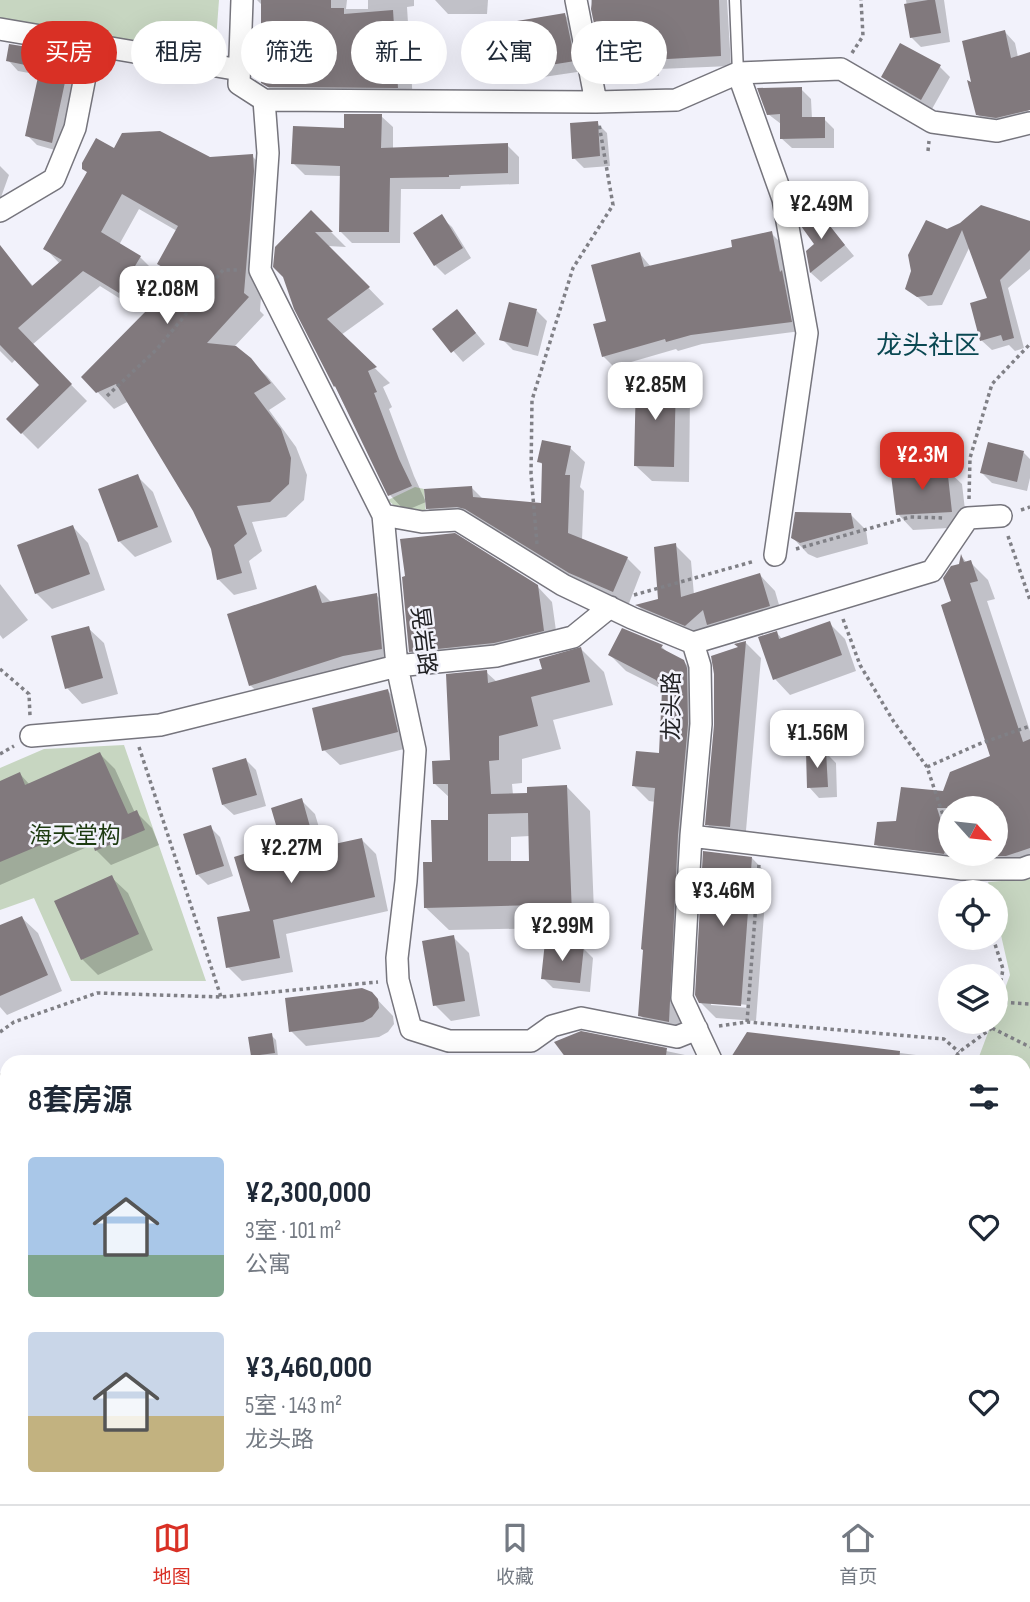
<!DOCTYPE html>
<html lang="zh">
<head>
<meta charset="utf-8">
<style>
	:root { --surface:#fff; --page:#f6f6f7; --text:#1f2937; --muted:#747a83; --line:#e0e1e3; --accent:#d93025 }
	body { margin:0; font-family:"Sofia Sans Condensed","Noto Sans SC",sans-serif; background:var(--page); color:var(--text); height:100vh; display:flex; flex-direction:column; font-size:26px; white-space:nowrap }
	* { box-sizing:border-box; margin:0 }
	p { font-size:23px; color:var(--muted) }
	.icon { flex:none; width:38px; height:38px; fill:none; stroke:currentColor; stroke-width:2; stroke-linecap:round; stroke-linejoin:round }
	.map { position:relative; flex:1; overflow:hidden }
	.details { position:absolute; left:0px; top:1055px; width:1031px; height:450px; display:flex; flex-direction:column; background:var(--surface); border-radius:21px 21px 0 0; box-shadow:0 7px 28px #0002 }
	.details>* { flex:none }
	.banner { position:absolute; left:21px; top:21px; width:989px; height:63px; display:flex; gap:14px }
	.needle { width:46px; rotate:117deg }
	.buttons { position:absolute; left:938px; top:796px; display:grid; gap:14px }
	.buttons a { display:grid; place-items:center; width:70px; height:70px; border-radius:50%; background:var(--surface); box-shadow:0 7px 28px #0002; font-size:35px }
	.price { position:absolute; translate:-50% -60px; padding:0 16px; border-radius:14px; background:#fff; color:#222; font-size:23px; line-height:46px; filter:drop-shadow(0 2px 4px #0008) }
	.price::after { content:''; position:absolute; left:50%; top:42px; width:21px; height:16px; margin-left:-10px; background:inherit; clip-path:polygon(0 0,100% 0,50% 100%) }
	.price.selected { background:var(--accent); color:#fff }
	ul { padding:0; list-style:none }
	li { display:flex; align-items:center; gap:21px; height:175px; padding:0 28px }
	li span { display:grid; place-items:center; flex:none; width:196px; height:140px; border-radius:7px; color:#555 }
	li>.icon { margin-inline-start:auto }
	span .icon { width:84px; height:84px; fill:#fffc; stroke-width:1 }
	li b { font-size:30px }
	h2 { display:flex; justify-content:space-between; align-items:center; height:84px; padding:0 28px; font-size:30px }
	.chip { padding:0 24px; border-radius:32px; background:var(--surface); box-shadow:0 7px 28px #0002; font-size:24px; line-height:63px }
	.chip.selected { background:var(--accent); color:#fff }
	.menu { display:flex; justify-content:space-around; align-items:center; height:98px; border-top:2px solid var(--line); background:var(--surface); font-size:19px; color:var(--muted) }
	.menu a { display:grid; justify-items:center; gap:4px }
	.menu .selected { color:var(--accent) }
	.map>svg:first-child { display:block }
	.green { fill:#c7d6c1 }
	.shadow { fill:#0003; fill-rule:evenodd }
	.building { fill:#81797d; fill-rule:evenodd }
	.lines { fill:none; stroke-linecap:round; stroke-linejoin:round }
	.lane-casing { stroke:#76757d; stroke-width:13 }
	.street-casing { stroke:#76757d; stroke-width:24 }
	.path { stroke:#808086; stroke-width:3.5; stroke-dasharray:3.5 3.5; stroke-linecap:butt }
	.lane { stroke:#fff; stroke-width:10 }
	.street { stroke:#fff; stroke-width:21 }
	.labels { text-anchor:middle; dominant-baseline:central; stroke-width:5; stroke-linejoin:round; paint-order:stroke }
	.street-label { font-size:23px; fill:#222225; stroke:#f2f2fb }
	.park-label { font-size:23px; fill:#1c3a10; stroke:#f2f2fb }
	.quarter-label { font-size:26px; fill:#0a4852; stroke:#f2f2fb }
</style>
</head>
<body>
<div class="map">
<svg width="1030" height="1504" viewBox="0 0 1030 1504">
	<rect width="100%" height="100%" fill="#f2f2fb"/>
	<path class="green" d="M0,0H219L216,40L188,56L0,19Z
		M415,487L424,489L426,516L400,511L388,500Z
		M124,745L206,981H71L34,898L0,910V768L44,749Z
		M1030,879V1426L1024,1419V1062H977L992,1022H996V1013L1010,975L996,913V892H991L988,882Z"/>
	<path class="shadow" d="M257,0H347L346,9H368V0H414V6L407,7L413,102L279,98L263,82V6Z
		M435,0H488L487,14H448Z
		M591,0H727L731,66L659,69V76L615,78L604,67Z
		M906,0H944L950,42L921,47L911,37Z
		M565,15L575,26L584,71L530,79L520,69Z
		M1005,32L1015,43L1018,57L1030,54V108L1028,109L1030,116L988,124L977,114Z
		M70,56L81,66L62,152L37,145L27,135L40,75L18,71L8,60Z
		M940,67L950,77L932,109L894,87L883,77Z
		M801,89L811,99L812,119H824L834,129V148H792L781,138V124L768,114Z
		M381,116L393,127V149L507,145L519,157V184L461,186L460,189H401L400,243H352L340,231L341,176L305,175L293,163L346,130Z
		M597,123L607,133L610,166L584,168L574,158Z
		M115,150L210,159L252,156L268,172L269,188L260,311L264,315L234,347L267,376L286,399L269,410L296,447L307,475L304,500L286,517L252,522L262,551L249,561L257,589L234,595L218,579L213,548L194,511L129,401L114,409L83,377L149,311L172,276L159,263L177,231L139,209L119,245L140,257L156,273L135,308L100,286L32,345L87,401L38,449L8,419L42,386L16,359L12,363L0,351V260L6,255L34,287L60,264L45,248Z
		M0,166L9,175L0,200Z
		M311,212L346,247L328,246L384,304L341,335L390,383L383,387L392,407L389,409L414,476L426,502L405,511L390,495L296,309Z
		M819,214L854,256L821,282L811,273L808,252L817,244Z
		M441,217L452,227L471,258L445,275L435,265Z
		M1030,225V269L1008,288L1024,348L1015,351L1009,345L992,350L981,340L989,300L970,246L942,305L928,306L907,288L947,231Z
		M771,233L781,243L801,331L702,344L678,351L676,349L614,367L603,356L608,322L640,254L651,267L734,248Z
		M537,311L547,321L538,356L513,350L503,340Z
		M467,322L485,344L463,362L434,329Z
		M675,381L690,396L689,482L652,481L636,466Z
		M570,448L585,462L580,487L584,491L582,540L627,558L641,572L628,606L442,522L427,508L471,487L484,500L542,505L544,466L539,461Z
		M1024,453L1030,459V478L1027,491L992,483L982,473Z
		M946,469L962,484L967,527L913,530L898,514Z
		M137,476L153,492L172,542L135,557L119,541Z
		M850,514L866,530L868,544L817,558L808,554L793,538Z
		M73,527L88,543L105,590L52,609L36,593Z
		M675,545L691,561L694,595L760,575L775,591L784,622L701,640L653,620L638,606L660,600Z
		M962,557L967,563L970,562L988,580L995,599L987,601L1030,731V872L1009,873L968,855L962,871L894,863L876,844L898,823L944,793L993,757L953,602ZM950,808H996V854H950Z
		M0,584L28,620L3,639L0,635Z
		M537,586L552,602L558,645L426,666L411,651Z
		M316,587L332,603L376,595L396,614L401,668L270,704L250,685Z
		M829,623L845,639L856,671L790,695L775,679L777,633L783,640Z
		M88,628L104,643L118,694L82,704L67,688Z
		M623,630L662,647L670,655L683,661L699,677L684,1037L655,1031L640,1015L656,802L649,801L634,786L660,755L664,690L626,671L610,655Z
		M746,643L761,658L745,842L723,840L707,824L740,649L737,645Z
		M581,649L604,672L613,705L553,720L561,749L522,759V783L512,784L513,795H529L567,787L590,811L595,937L566,939L555,928L449,930L425,907L433,863L450,822V798L435,784L452,762L486,672L497,682L544,671ZM530,836L531,863H511V837Z
		M388,691L403,707L412,747L340,765L324,750Z
		M826,753L836,763L837,797L819,798L809,787Z
		M100,754L115,769L135,813L136,812L152,828L159,845L111,865L96,850L94,844L0,885V783L20,774L30,785Z
		M246,760L256,770L266,806L234,815L223,805Z
		M301,800L315,814L325,848L362,840L376,854L388,911L286,934L293,972L242,981L228,967Z
		M210,827L220,837L233,876L208,885L197,874Z
		M752,858L767,874L756,1021L716,1018L700,1002ZM711,1002L749,1005V1008L711,1005Z
		M112,878L128,893L153,950L98,975L82,959Z
		M22,918L38,933L62,991L7,1015L0,1007V927Z
		M453,937L469,953L480,1016L451,1021L435,1005Z
		M583,948L593,958L590,992L553,988L543,978Z
		M371,993L393,1016L394,1024L388,1032L379,1037L306,1046L291,1031Z
		M582,1033L685,1055L692,1062H571L557,1043Z
		M748,1034L932,1057L937,1062H730Z
		M271,1035L276,1040L278,1057L257,1060L253,1056Z
		M7,1170V1253L0,1261V1177Z
		M7,1375V1498H36V1504H0V1377Z
		M92,1498H132V1503L97,1504Z
		M185,1498H319L320,1504H186Z
		M356,1498H446L447,1504H356Z
		M502,1498H605L606,1504H503Z"/>
	<path class="building" d="M261,0H331V8H344V14L393,10L398,88L268,87L261,83Z
		M592,0H719L721,56L650,60V66L603,68L591,9Z
		M928,0H935L941,33L910,38L904,4Z
		M565,13L575,61L519,70L511,22Z
		M1005,30L1011,58L1030,52V110L996,118L976,115L967,80L971,82L962,41Z
		M900,43L941,65L921,100L881,77Z
		M9,44L71,54L52,143L25,136L40,68L6,61Z
		M802,87V117H825V138L780,139V114L767,115L757,88Z
		M344,114H382L381,148L508,143V173L449,175V177L390,178L389,232H339L340,166L291,164L293,126L344,128Z
		M598,121L600,156L572,159L570,123Z
		M160,131L210,157L253,154L254,171L244,293L249,297L207,343L236,346L251,358L271,383L254,393L281,429L291,458L289,484L270,502L237,506L247,534L234,545L242,573L217,580L211,549L193,511L116,384L96,393L81,377L147,310L142,307L173,273L157,264L178,226L122,194L101,232L141,256L119,293L83,271L18,328L72,384L21,434L6,419L39,385L0,345V245L32,286L62,260L43,249L87,172L82,169V163L96,138L114,148L122,133Z
		M981,205L1030,221V250L1000,280L1014,338L1003,341L1001,335L980,341L970,303L987,298L962,230L932,295L917,297L905,289L911,271L908,255L926,220L947,229L960,223Z
		M311,210L333,232H315L370,287L327,319L377,367L368,371L377,392L374,393L399,459L412,486L388,496L335,386L334,387L294,309L283,277L273,267L275,247Z
		M819,212L845,245L810,273L806,251L814,244L801,226Z
		M442,214L463,248L434,266L413,233Z
		M772,231L780,272L782,270L792,322L691,335L666,342L665,339L602,357L593,324L606,321L591,265L640,252L644,267L732,247L731,240Z
		M509,302L537,309L528,347L499,340Z
		M457,309L476,333L451,353L432,329Z
		M636,378L676,379L674,467L634,466Z
		M542,440L571,446L565,475H570L568,533L628,557L613,592L569,573L465,509L457,507L426,509L424,489L472,486L473,497L541,503L542,463L537,462Z
		M988,442L1024,451L1017,482L980,473Z
		M947,467L952,512L896,515L891,475Z
		M138,474L158,527L118,542L98,489Z
		M795,512L851,513L854,528L800,543L791,538Z
		M73,525L90,574L35,594L17,545Z
		M455,533L538,585L544,631L494,643L409,652L402,577L405,576L400,539Z
		M676,543L681,597L760,573L770,606L707,625L703,610L685,626L635,605L658,599L654,547Z
		M961,554L964,562L971,560L978,581L970,583L1023,742L1030,739V848L1006,856H996V808H937L948,843L944,854L874,845L877,822L896,821L901,787L943,791L950,772L990,756L941,605L951,601L943,578L951,566L959,564Z
		M316,585L322,603L377,593L382,649L343,656L249,686L227,614Z
		M830,621L842,655L773,680L758,637L777,631L779,639Z
		M89,626L103,678L65,689L51,636Z
		M622,628L663,645L661,648L684,660L687,668L688,724L678,835L669,1022L638,1016L643,950L641,949L655,788L632,786L636,751L659,753L662,690L656,680L608,655Z
		M746,641L730,827L705,825L714,725V674L711,656L738,647L734,644Z
		M581,647L590,682L531,697L538,726L499,736V760L489,761L491,794L527,793V787L567,785L572,915L540,916L539,905L424,908L423,862H432L431,820H448V784H433L432,761L450,760L446,674L487,670L488,683L542,669L539,659ZM528,813L529,861H488V814Z
		M388,689L398,732L322,751L312,708Z
		M826,751L828,787L807,788L806,752Z
		M100,752L128,814L137,810L145,830L95,851L86,826L0,862V781L20,772L25,785Z
		M246,758L257,795L222,805L212,768Z
		M302,798L316,848L362,838L375,897L273,920L280,958L226,968L217,917L250,911L234,857L281,842L271,808Z
		M211,825L224,866L196,875L183,834Z
		M703,851L752,857L741,1006L699,1003L695,995Z
		M112,875L139,934L81,960L54,901Z
		M22,916L48,975L0,996V925Z
		M454,935L465,1001L433,1006L422,941Z
		M545,942L584,946L580,983L541,979Z
		M362,988L372,992L378,999L379,1008L372,1017L363,1022L289,1032L285,998Z
		M581,1031L667,1048L665,1062H569L554,1042Z
		M747,1032L900,1051L899,1062H728Z
		M272,1033L275,1053L251,1056L248,1037Z"/>
	<g class="lines">
		<defs>
			<path id="lane" d="M735,0L738,73"/>
			<path id="street" d="M242,0L239,84L264,100
				M576,0L596,102L676,100L738,73
				M0,29L240,70
				M264,100L268,153L260,270L383,515L397,666L415,750L406,881L397,958L398,980L411,1029L449,1041H531L552,1026L581,1018L677,1037L697,1029
				M264,100L596,102
				M0,211L54,179L75,128L91,46
				M383,515L422,522L458,520L563,585L632,618L693,643L700,666L701,724L691,836L682,998L712,1062
				M775,555L807,333L783,199L738,73L841,69L932,122L997,131L1030,123
				M693,643L932,571L968,518L1001,516
				M31,736L160,725L397,666L496,656L573,637L610,607
				M691,836L962,869H1022L1030,866
				M1024,1442L1030,1448"/>
		</defs>
		<use href="#lane" class="lane-casing"/>
		<use href="#street" class="street-casing"/>
		<path class="path" d="M852,53L863,36L861,0
			M928,151L929,141
			M107,396L156,350L223,270H241
			M969,499L970,458L992,384L1030,344
			M1021,510L1030,507
			M1008,536L1030,600
			M537,544L531,474L532,400L573,268L613,205L599,124
			M796,549L910,517L945,518
			M634,595L755,561
			M843,619L860,665L894,722L927,767L950,836
			M0,669L29,694L30,716
			M139,747L221,997
			M0,754L14,746
			M927,767L979,744L1030,726
			M993,938L1003,969L996,1009
			M997,1002L1030,1004
			M747,1022L759,864
			M719,1026L747,1022L944,1039L959,1052
			M992,1028L1030,1047
			M0,1032L14,1022L97,993L221,997L378,982
			M953,1062L959,1052L992,1028L993,1022
			M0,1074L7,1080
			M321,1498L322,1504
			M490,1498V1504
			M679,1498V1504
			M956,1498L963,1504
			M41,1504L43,1498"/>
		<use href="#lane" class="lane"/>
		<use href="#street" class="street"/>
	</g>
	<g class="labels">
		<g class="street-label">
			<text transform="translate(423 641) rotate(83)">晃岩路</text>
			<text transform="translate(672 706) rotate(-90)">龙头路</text>
		</g>
		<g class="park-label">
			<text x="75" y="836">海天堂构</text>
		</g>
		<g class="quarter-label">
			<text x="928" y="346">龙头社区</text>
		</g>
	</g>
</svg>
<div class="buttons">
<a><svg class="needle" viewBox="-14 -14 28 28"><path d="M0-13l5 13h-10z" fill="#e53935"/><path d="M0 13l5-13h-10z" fill="#747a83"/></svg></a>
<a><svg class="icon" aria-label="locate" viewBox="0 0 24 24"><circle cx="12" cy="12" r="6"/><path d="M12 2v4M12 18v4M2 12h4M18 12h4"/></svg></a>
<a><svg class="icon" aria-label="layers" viewBox="0 0 24 24"><path d="M12 4l9 5-9 5-9-5zM3 14l9 5 9-5"/></svg></a>
</div>
<b class="price" style="left:821px;top:241px">¥2.49M</b>
<b class="price" style="left:167px;top:326px">¥2.08M</b>
<b class="price" style="left:655px;top:422px">¥2.85M</b>
<b class="price selected" style="left:922px;top:492px">¥2.3M</b>
<b class="price" style="left:817px;top:770px">¥1.56M</b>
<b class="price" style="left:291px;top:885px">¥2.27M</b>
<b class="price" style="left:723px;top:928px">¥3.46M</b>
<b class="price" style="left:562px;top:963px">¥2.99M</b>
<div class="banner">
<a class="chip selected">买房</a>
<a class="chip">租房</a>
<a class="chip">筛选</a>
<a class="chip">新上</a>
<a class="chip">公寓</a>
<a class="chip">住宅</a>
</div>
<section class="details">
<h2>8套房源<svg class="icon" aria-label="filters" viewBox="0 0 24 24"><path d="M4 7h16M4 17h16"/><circle cx="9" cy="7" r="2"/><circle cx="15" cy="17" r="2"/></svg></h2>
<ul>
<li><span style="background:linear-gradient(#a9c7e8 70%,#7fa58c 0)"><svg class="icon" aria-label="home" viewBox="0 0 24 24"><path d="M3 11l9-7 9 7M6 9v11h12V9"/></svg></span><div><b>¥2,300,000</b><p>3室 · 101 m²</p><p>公寓</p></div><svg class="icon" aria-label="heart" viewBox="0 0 24 24"><path d="M12 20l-8-8c-3-5 5-10 8-4 3-6 11-1 8 4z"/></svg></li>
<li><span style="background:linear-gradient(#c9d6e8 60%,#c2b280 0)"><svg class="icon" aria-label="home" viewBox="0 0 24 24"><path d="M3 11l9-7 9 7M6 9v11h12V9"/></svg></span><div><b>¥3,460,000</b><p>5室 · 143 m²</p><p>龙头路</p></div><svg class="icon" aria-label="heart" viewBox="0 0 24 24"><path d="M12 20l-8-8c-3-5 5-10 8-4 3-6 11-1 8 4z"/></svg></li>
</ul>
</section>
</div>
<nav class="menu">
<a class="selected"><svg class="icon" aria-label="map" viewBox="0 0 24 24"><path d="M3 6l6-2 6 2 6-2v14l-6 2-6-2-6 2zM9 4v14M15 6v14"/></svg>地图</a>
<a><svg class="icon" aria-label="saved" viewBox="0 0 24 24"><path d="M7 4h10v16l-5-4-5 4z"/></svg>收藏</a>
<a><svg class="icon" aria-label="home" viewBox="0 0 24 24"><path d="M3 11l9-7 9 7M6 9v11h12V9"/></svg>首页</a>
</nav>
</body>
</html>
